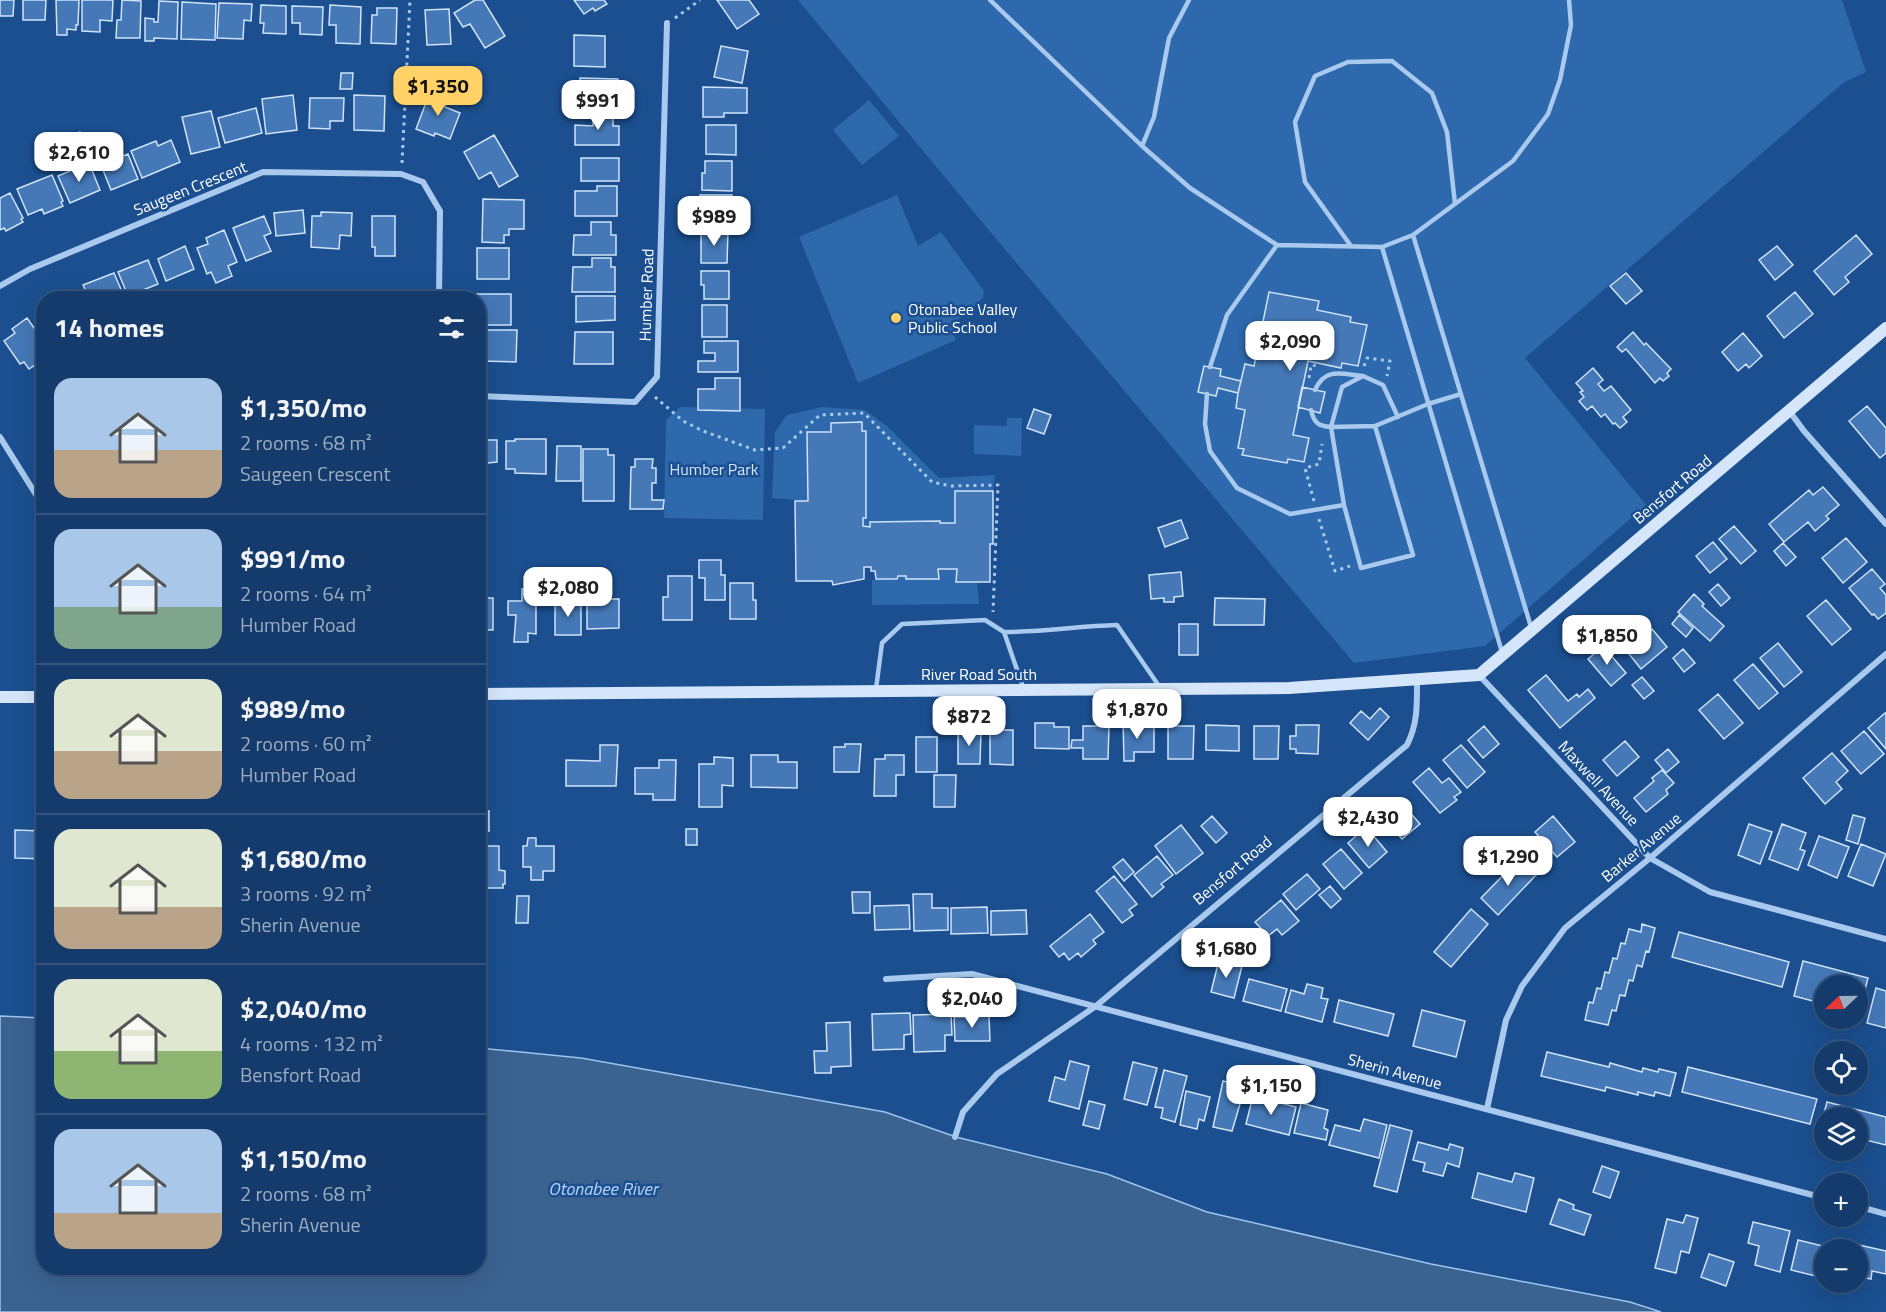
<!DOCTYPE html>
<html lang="en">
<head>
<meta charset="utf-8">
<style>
	:root { --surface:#143b6b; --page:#1d4271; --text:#f1f3f6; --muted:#9dadc1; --line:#33557e; --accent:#ffd166 }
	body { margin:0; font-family:"Titillium Web",sans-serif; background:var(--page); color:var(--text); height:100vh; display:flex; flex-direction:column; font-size:22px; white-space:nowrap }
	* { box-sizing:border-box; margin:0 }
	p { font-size:20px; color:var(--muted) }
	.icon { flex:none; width:33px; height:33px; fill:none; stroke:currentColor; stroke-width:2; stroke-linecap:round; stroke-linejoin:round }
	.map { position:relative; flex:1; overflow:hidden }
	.side { position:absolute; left:36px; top:291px; width:450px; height:984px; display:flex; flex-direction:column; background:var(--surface); border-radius:24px; box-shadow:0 6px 24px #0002,0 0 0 2px var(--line) }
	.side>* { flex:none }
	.needle { width:39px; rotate:248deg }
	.fabs { position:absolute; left:1814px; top:975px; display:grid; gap:12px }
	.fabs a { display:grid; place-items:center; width:54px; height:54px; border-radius:50%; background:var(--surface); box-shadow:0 6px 24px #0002,0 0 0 2px var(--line); font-size:30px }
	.price { position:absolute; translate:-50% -51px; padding:0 14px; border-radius:12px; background:#fff; color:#222; font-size:20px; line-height:39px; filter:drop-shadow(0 2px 3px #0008) }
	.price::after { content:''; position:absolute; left:50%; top:36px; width:18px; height:14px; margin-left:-9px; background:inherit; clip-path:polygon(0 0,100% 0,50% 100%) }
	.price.current { background:var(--accent); color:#111 }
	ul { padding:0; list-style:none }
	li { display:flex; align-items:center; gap:18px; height:150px; padding:0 18px }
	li+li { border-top:2px solid var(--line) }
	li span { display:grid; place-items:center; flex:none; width:168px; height:120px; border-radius:18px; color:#555 }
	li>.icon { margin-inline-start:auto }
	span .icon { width:72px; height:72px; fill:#fffc; stroke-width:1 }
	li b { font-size:26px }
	h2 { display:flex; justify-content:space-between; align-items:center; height:72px; padding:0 18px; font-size:26px }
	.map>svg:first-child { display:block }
	.green { fill:#2e69ad }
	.water { fill:#3c6290; stroke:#9cc4f0; stroke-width:1.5 }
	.building { fill:#4478b7; stroke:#cfe3fa; stroke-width:1.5 }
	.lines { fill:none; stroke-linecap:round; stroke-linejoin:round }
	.path { stroke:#a9c9ee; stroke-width:3; stroke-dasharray:3 4.5; stroke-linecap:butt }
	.lane { stroke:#a9c9ee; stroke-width:4.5 }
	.street { stroke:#a9c9ee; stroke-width:6 }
	.secondary { stroke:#d6e6fa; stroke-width:12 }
	.poi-dot { fill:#ffd166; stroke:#1b4f8f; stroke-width:2 }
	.labels { text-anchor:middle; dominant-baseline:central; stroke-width:5; stroke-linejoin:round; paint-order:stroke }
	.street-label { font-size:16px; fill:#fff; stroke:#1b4f8f }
	.poi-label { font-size:16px; fill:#fff; stroke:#1b4f8f; text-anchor:start }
	.park-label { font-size:16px; fill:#cfe3fa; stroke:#1b4f8f }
	.water-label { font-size:18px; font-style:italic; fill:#b5d3f5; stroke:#1b4f8f }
</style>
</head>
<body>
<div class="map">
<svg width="1886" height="1312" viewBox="0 0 1886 1312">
	<rect width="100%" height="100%" fill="#1b4f8f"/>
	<path class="green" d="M798,0H1842L1866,72L1843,83L1525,358L1646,505L1485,646L1354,663L987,228Z
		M869,100L899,136L862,165L833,130Z
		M897,195L918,246L941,232L984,291L983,298L951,326L956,340L858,383L799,237Z
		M680,407L765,409L763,520L664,518L666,420Z
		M822,407L865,410L888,427L939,478L995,475L993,491H955V523H940L939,521L871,522L870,527L863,526V518H866V431H862V422L832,423L831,432H808V501L772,498L775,432L787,415Z
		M1007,418H1022L1021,456L974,454V425L1007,426Z
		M938,569H957V582H977L979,604L872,605V580L897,579L898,576H906V579H938Z"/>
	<path class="water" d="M0,1016L43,1018L44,1268H478L479,1048L581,1058L885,1112L956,1137L1107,1174L1207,1212L1431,1264L1630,1302L1661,1312H0Z"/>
	<path class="building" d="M0,0H14L13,16H0Z
		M23,0H46L45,20H23Z
		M56,0H79L78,25H76V30L67,29V35H57Z
		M82,0H113L112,21L100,20V32L82,31Z
		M122,0L141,1L140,38H116L117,20H121Z
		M475,0H483L505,36L485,48L470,24L463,27L454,13Z
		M574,0H604L607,4L595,11L593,8L584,14Z
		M717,0H749L759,14L737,29Z
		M159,1L178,2L177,39L154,38V41H145V18L154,19V22H158Z
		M182,2L216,4L215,40L181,39Z
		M219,3L252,4L251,21L244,20L243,39L217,38Z
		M261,5L286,6V34L263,33L264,23H260Z
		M330,5L361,7L360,44L336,43V25H329Z
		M292,6L323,7L322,35L300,34V23H292Z
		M377,8H397L396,44L371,43L372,15H377Z
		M449,9L451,44L427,45L425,10Z
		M574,35L605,36V67L574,66Z
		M721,46L748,51L742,83L714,77Z
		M341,73H353L352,89H340Z
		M580,78L618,79V108H597V104H580Z
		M703,87L747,88V113H724V117H703Z
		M430,92L448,99L445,107L460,113L450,139L435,133L434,136L416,129Z
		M293,95L297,130L266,134L262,99Z
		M354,95L385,96L384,131L354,130Z
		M310,98H344L343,121H330V129L309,128Z
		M256,108L262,133L225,143L218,118Z
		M211,111L220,147L191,154L182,117Z
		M593,111H613V126H619V145H575V125L593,126Z
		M706,125H736V155L706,154Z
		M80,132L89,154L76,160L67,138Z
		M494,135L518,176L499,187L491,172L479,179L464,152Z
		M171,140L180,162L142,178L131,151L156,141L158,146Z
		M128,154L138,179L111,190L101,165Z
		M581,158H619V181H581Z
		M705,161H732V191L702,190V173H705Z
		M89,163L100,190L70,203L58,176Z
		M52,175L63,201L61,202L63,206L44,214L42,209L28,215L17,189Z
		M597,186H617V216H575V191H597Z
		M10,193L23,218L21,219L23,222L6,231L4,228L0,230V198Z
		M700,195H732V227H703Z
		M483,199L524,200V229H509V235H504V243L482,242Z
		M303,210L305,233L276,236L274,213Z
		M321,212L352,213L351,236L340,235L339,249L311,247L312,216H321Z
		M264,216L271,233L264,236L271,251L246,261L233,228Z
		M372,216H395V256H375V247H372Z
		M591,222H611V235H616V255H573L574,235H591Z
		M224,230L237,262L228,266L232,276L216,283L211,272L207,274L197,248L208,244L206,238Z
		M701,232H728L727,263H701Z
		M1856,235L1872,254L1845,277L1849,282L1834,295L1814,271Z
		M185,246L194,269L166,281L158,259Z
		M1777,246L1793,265L1775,280L1759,260Z
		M477,248H509V279H477Z
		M592,258H611V267H615V292H572L573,267H592Z
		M148,260L158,284L128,296L118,272Z
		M701,271H729V299H704V285H701Z
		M114,273L123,294L111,298H89L83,285Z
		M1626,273L1642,291L1626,304L1610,286Z
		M70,290L75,298H56Z
		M1269,292L1319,301L1317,310L1351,317L1350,322L1367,325L1358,366L1342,363L1341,368L1308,361L1293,435L1309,438L1304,462L1288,459L1287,463L1242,455L1244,449L1238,448L1245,410L1236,408L1238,393L1245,364L1254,366Z
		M1795,292L1813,314L1784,338L1767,316Z
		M476,294H511V325H482V312H478V298H476Z
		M576,296H615V320L576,322Z
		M702,305H727V337H702Z
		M27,318L44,342V348L39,351L44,359L29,369L24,362L20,364L4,341L15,333L12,329Z
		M481,330H517L516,362L481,361Z
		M575,332H613V364H574Z
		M1633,332L1644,345L1646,343L1671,369L1667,373L1669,376L1663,381L1660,378L1655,383L1626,349L1622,352L1617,347Z
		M1743,333L1762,356L1749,368L1746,364L1738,371L1722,352Z
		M704,341H738V372H698V361H715V353H704Z
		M1204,366L1221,369L1220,376L1241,381L1238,393L1218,388L1216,396L1198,392Z
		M1593,368L1603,380L1598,384L1604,391L1611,386L1631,410L1623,417L1627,422L1620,428L1615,423L1613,424L1605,414L1601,417L1592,406L1587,410L1579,401L1584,397L1580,392L1583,391L1576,383Z
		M715,378H740V411L698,410V389H715Z
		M1302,387L1325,392L1320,413L1298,407Z
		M1867,406L1886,428V453L1880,458L1849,421Z
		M1034,409L1051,415L1044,434L1027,428Z
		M862,422V431H866V518H863V526L870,527V522L940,521V523H955V491H993V544H990V582H956L957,569H938L939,579H906V576H898L897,579H876L875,571H871V567H864V579L833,585L832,581H796L795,501H808L807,432H831V423Z
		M515,439H546V474L515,473V469H506V441H515Z
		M486,440H497V462L478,464V444H486Z
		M557,446H581V481H556Z
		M583,449H608V455H614V501H583Z
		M635,459H653L652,468H656V483H652V500H664L663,509H630L631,467H635Z
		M1823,487L1839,505L1826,516L1829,519L1815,531L1808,522L1784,542L1769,524L1809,490L1813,495Z
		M1181,520L1188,538L1165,547L1158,528Z
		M1734,526L1756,551L1741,564L1719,539Z
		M1846,538L1867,562L1843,583L1822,558Z
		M1713,542L1727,559L1710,573L1696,556Z
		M1783,543L1796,557L1786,566L1774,551Z
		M699,560H721V575H725V600H705V578H699Z
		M1872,569L1885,584L1880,588L1886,595V613L1878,619L1874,614L1872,615L1849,588Z
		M1181,572L1183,596L1174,597V602H1164V598L1151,599L1149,575Z
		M668,576H692V620H663V597H668Z
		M730,583H753V600H756V619H730Z
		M1718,584L1730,598L1721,606L1709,592Z
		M522,589H536V634L528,633V642H514L516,615H508V601H522Z
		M587,591H610V599H619V628L587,629Z
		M1694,594L1704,604L1702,606L1724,626L1710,641L1678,612Z
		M478,598H493V630H478Z
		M1215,598L1265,599L1264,625H1214Z
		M1826,600L1851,629L1832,645L1807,616Z
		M555,601H581V635H555Z
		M1679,615L1693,628L1686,637L1672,624Z
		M1179,624H1198V655H1179Z
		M1652,629L1667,647L1641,669L1625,649L1640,636L1641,638Z
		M1778,643L1802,672L1784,687L1760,658Z
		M1603,646L1626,673L1611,686L1588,659Z
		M1683,649L1695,663L1684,672L1673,658Z
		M1753,664L1778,693L1759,709L1734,680Z
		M1546,675L1568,701L1577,694L1579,697L1588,689L1595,698L1560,728L1528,690Z
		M1642,677L1654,691L1644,699L1632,685Z
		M1718,694L1743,723L1724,739L1699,710Z
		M1380,708L1389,717L1368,740L1350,723L1361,711L1370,719Z
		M1885,713H1886V749L1868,728Z
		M1123,722H1139V726H1154V752H1134V761H1124Z
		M1035,723H1054V727H1069V749L1035,748Z
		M1206,725L1239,726V751L1206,750Z
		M1296,725H1319L1318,754L1296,753V749H1290V736H1296Z
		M1083,726H1109L1108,759H1083V748H1071L1072,740H1083Z
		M1168,726H1194L1193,759H1168Z
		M1254,726H1279L1278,759H1254Z
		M1484,726L1499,744L1483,758L1468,740Z
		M958,730H981L980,764H958Z
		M990,730H1013V765L990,764Z
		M1864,731L1884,754L1861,774L1841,751Z
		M916,737H937V772H916Z
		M1625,741L1639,757L1617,776L1603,760Z
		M845,744H861L859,772H834V747H845Z
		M600,745H618L616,786H566V760L600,761Z
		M1461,745L1485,772L1467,788L1443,760Z
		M1668,749L1679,762L1666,773L1655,760Z
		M1832,753L1848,771L1836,782L1842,789L1825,804L1803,778Z
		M751,755H778V762H797V788L751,787Z
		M885,755H904V775H896V796H874L875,759H885Z
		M714,757L733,758V786L722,785V807H699V764H714Z
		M659,760H676L675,800H653V794H635V768H659Z
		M1429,768L1442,783L1449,778L1461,792L1454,797L1457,800L1440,813L1413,782Z
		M1662,770L1674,783L1666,790L1668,794L1646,812L1634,798L1654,781L1652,778Z
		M934,775H956L955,807H934Z
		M1399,800L1420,824L1402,839L1381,815Z
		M478,811H489V831H478Z
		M1853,815L1865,818L1858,844L1846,840Z
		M1212,816L1227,833L1216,843L1201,826Z
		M1553,816L1575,842L1557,857L1535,832Z
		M1749,824L1772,832L1760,864L1738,855Z
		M1782,824L1806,833L1800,849L1805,851L1798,870L1769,859Z
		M1181,825L1203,853L1176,874L1155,846Z
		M1366,827L1387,852L1369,868L1348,843Z
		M43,829L44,859L15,858V830L43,831Z
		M686,829H697V845H686Z
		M1819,836L1849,847L1837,878L1808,865Z
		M528,838H536V846H554V871H543V880H531V867H523V846H527Z
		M478,840H487L486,846H499V870L505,871V884H503V888H478Z
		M1861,844L1886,854L1873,886L1848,876Z
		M1341,849L1362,873L1344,889L1323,864Z
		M1157,856L1173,875L1161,884L1164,887L1152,897L1134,875Z
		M1123,859L1134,872L1124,881L1113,867Z
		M1519,859L1536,875L1498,915L1481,898Z
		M1307,874L1320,889L1296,910L1283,894Z
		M1114,876L1137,904L1129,910L1133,915L1122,923L1096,891Z
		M1330,886L1341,899L1331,908L1319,895Z
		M852,892H870V913H853Z
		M913,894H932V908H948V930L914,931Z
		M517,896H529L528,923H516Z
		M1281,900L1299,921L1282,935L1277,929L1268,936L1255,922Z
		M909,905L910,929L875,930L874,906Z
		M987,907L988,933L951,934V908Z
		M1471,909L1488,924L1451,967L1434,952Z
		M1026,910L1027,934L991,935V911Z
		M1090,914L1104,932L1093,940L1096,944L1081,957L1078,953L1069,960L1064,953L1059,957L1050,946Z
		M1642,924L1655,928L1649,952L1646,951L1642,967L1637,965L1633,981L1629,980L1625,996L1620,995L1616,1011L1612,1010L1608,1025L1585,1020L1589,1002L1593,1003L1597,988L1601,989L1605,972L1609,973L1613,958L1617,959L1621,943L1625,944L1629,929L1641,932Z
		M1679,932L1789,962L1782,987L1672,957Z
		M1219,960L1242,966L1234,998L1211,992Z
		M1803,961L1868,978L1859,1013H1857V986H1824V1004L1794,996Z
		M1249,979L1287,989L1281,1011L1243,1001Z
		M1307,984L1323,988L1321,998L1328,999L1322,1022L1285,1012L1291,990L1304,994Z
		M1876,988L1886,991V1028L1867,1023Z
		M1339,1000L1394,1014L1388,1036L1334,1022Z
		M1422,1010L1465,1021L1456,1057L1413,1046Z
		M910,1013L911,1034L904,1035V1049L873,1050L872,1014Z
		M951,1014L952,1035H945V1051L914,1052L913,1015Z
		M989,1016L990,1041H955L954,1017Z
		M850,1022L851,1066L831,1067V1073H815L814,1051H827L826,1023Z
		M1547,1052L1609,1067L1610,1063L1642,1072L1643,1068L1658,1072L1659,1069L1676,1073L1670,1096L1655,1092L1654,1096L1638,1092V1095L1606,1087L1605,1091L1541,1076Z
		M1070,1061L1089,1066L1079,1109L1049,1101L1055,1077L1065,1080Z
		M1133,1062L1157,1068L1147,1105L1124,1099Z
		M1688,1067L1817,1099L1810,1124L1682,1092Z
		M1164,1070L1187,1076L1175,1122L1161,1118L1163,1108L1155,1107Z
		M1223,1081L1245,1087L1232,1131L1213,1127Z
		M1186,1091L1210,1097L1204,1121L1199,1119L1197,1129L1180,1125Z
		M1253,1096L1296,1107L1289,1135L1246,1124Z
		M1089,1101L1105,1105L1099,1129L1083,1125Z
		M1827,1102L1886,1117V1145L1857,1138V1118H1824V1129L1820,1128Z
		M1301,1103L1328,1110L1324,1128L1328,1130L1326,1140L1294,1133Z
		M1364,1119L1387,1125L1379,1158L1329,1145L1335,1125L1360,1131Z
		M1390,1125L1412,1131L1397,1192L1374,1186Z
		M1418,1142L1448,1150L1450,1144L1463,1148L1459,1167L1447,1163L1443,1176L1423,1171L1425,1163L1413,1160Z
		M1602,1166L1619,1172L1610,1198L1593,1192Z
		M1478,1173L1512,1182L1515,1173L1534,1178L1526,1212L1472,1198Z
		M1559,1199L1574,1205L1573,1209L1591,1215L1584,1235L1550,1224Z
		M1686,1215L1698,1218L1689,1253L1681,1251L1676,1273L1655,1268L1667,1219L1683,1223Z
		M1753,1222L1790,1231L1780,1272L1755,1265L1759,1246L1748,1243Z
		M1798,1240L1835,1249L1824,1250V1278L1791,1270Z
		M1859,1245L1886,1251V1274L1872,1271L1871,1279L1857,1276V1253Z
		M1709,1254L1734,1262L1726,1286L1701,1277Z"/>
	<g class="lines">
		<path class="path" d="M675,18L700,0
			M402,163L410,0
			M1364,366L1367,358L1390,361L1387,376
			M1309,378L1311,365L1319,366
			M655,397L683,421L703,431L755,450L783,448L820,415L864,413L932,482L951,486L998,485L993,612
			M1314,501L1305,468L1319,464L1322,444
			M1319,519L1335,571L1350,566"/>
		<path class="lane" d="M990,0L1142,146L1190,188L1277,245L1382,247L1413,235L1513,161L1548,114L1560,80L1571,25L1569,0
			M1142,146L1154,117L1169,38L1189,0
			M1413,235L1531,627
			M1351,246L1305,182L1295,122L1315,76L1348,62L1392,61L1432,93L1447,132L1455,204
			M1382,247L1502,652
			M1210,367L1227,315L1277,245
			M1315,390C1325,367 1341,374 1363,376
			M1207,394L1205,424L1210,451L1237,488L1290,514L1344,505
			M1311,410C1314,423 1318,426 1331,427L1342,387L1363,376L1383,385L1398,417
			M1375,426L1413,555L1361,568L1344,505L1331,427L1375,426L1428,404L1461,394
			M1004,632C1042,632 1079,626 1117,625L1159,686
			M876,689L882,643L902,624L985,620L1004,632L1023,687"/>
		<path class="street" d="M0,286L30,269L263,172L401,174L423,182L440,211L439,298
			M478,396L635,402L657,377L667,23
			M1790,412L1804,431L1886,524
			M0,437L40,501L44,538
			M1479,675L1650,858L1710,892L1886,939
			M886,979L972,974L1824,1198
			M1487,1109L1506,1020L1522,986L1565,928L1650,858L1886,654
			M955,1137L963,1112L997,1074L1096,1006L1407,745C1418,723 1417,704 1417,679
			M1857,1206L1886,1214"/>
		<path class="secondary" d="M478,694L1289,688L1479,675L1886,328
			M0,697H44"/>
	</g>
	<circle class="poi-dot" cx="896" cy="318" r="6"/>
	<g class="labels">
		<g class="street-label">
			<text transform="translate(190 188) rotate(-22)">Saugeen Crescent</text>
			<text transform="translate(646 295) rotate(-88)">Humber Road</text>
			<text transform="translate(1672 489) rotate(-40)">Bensfort Road</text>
			<text x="979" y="674">River Road South</text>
			<text transform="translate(1599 783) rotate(47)">Maxwell Avenue</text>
			<text transform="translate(1641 847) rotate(-40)">Barker Avenue</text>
			<text transform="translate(1232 870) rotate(-40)">Bensfort Road</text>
			<text transform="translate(1395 1071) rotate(15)">Sherin Avenue</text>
		</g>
		<g class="poi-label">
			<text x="908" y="309">Otonabee Valley<tspan x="908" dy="18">Public School</tspan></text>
		</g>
		<g class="park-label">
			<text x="714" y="469">Humber Park</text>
		</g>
		<g class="water-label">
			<text x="603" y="1188">Otonabee River</text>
		</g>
	</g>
</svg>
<div class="fabs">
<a><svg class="needle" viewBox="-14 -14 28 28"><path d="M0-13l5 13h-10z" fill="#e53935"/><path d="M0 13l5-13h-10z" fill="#9dadc1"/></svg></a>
<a><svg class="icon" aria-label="locate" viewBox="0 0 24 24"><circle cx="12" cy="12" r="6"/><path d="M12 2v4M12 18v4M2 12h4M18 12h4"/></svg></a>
<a><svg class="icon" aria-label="layers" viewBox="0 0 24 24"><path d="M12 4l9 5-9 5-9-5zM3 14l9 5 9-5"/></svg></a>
<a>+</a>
<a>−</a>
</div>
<b class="price current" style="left:438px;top:117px">$1,350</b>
<b class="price" style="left:598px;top:131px">$991</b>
<b class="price" style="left:79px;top:183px">$2,610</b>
<b class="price" style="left:714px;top:247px">$989</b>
<b class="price" style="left:1290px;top:372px">$2,090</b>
<b class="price" style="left:568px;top:618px">$2,080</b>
<b class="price" style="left:1607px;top:666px">$1,850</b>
<b class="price" style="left:1137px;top:740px">$1,870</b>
<b class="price" style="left:969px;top:747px">$872</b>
<b class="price" style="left:1368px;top:848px">$2,430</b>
<b class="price" style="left:1508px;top:887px">$1,290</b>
<b class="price" style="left:1226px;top:979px">$1,680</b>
<b class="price" style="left:972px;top:1029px">$2,040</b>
<b class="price" style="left:1271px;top:1116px">$1,150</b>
<section class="side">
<h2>14 homes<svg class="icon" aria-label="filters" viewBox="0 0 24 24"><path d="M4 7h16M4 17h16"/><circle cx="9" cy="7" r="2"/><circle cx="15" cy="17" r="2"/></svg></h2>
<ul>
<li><span style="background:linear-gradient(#a9c7e8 60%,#b9a48a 0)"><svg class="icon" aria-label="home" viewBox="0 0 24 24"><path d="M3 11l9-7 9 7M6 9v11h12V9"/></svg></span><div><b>$1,350/mo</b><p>2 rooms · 68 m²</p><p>Saugeen Crescent</p></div></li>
<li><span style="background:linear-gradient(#a9c7e8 65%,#7fa58c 0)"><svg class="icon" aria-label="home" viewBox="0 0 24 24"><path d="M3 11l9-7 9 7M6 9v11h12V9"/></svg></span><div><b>$991/mo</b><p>2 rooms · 64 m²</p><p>Humber Road</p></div></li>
<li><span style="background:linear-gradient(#dfe7d0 60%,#b9a48a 0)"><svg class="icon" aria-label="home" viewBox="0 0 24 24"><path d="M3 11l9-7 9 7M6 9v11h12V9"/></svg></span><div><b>$989/mo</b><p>2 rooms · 60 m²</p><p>Humber Road</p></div></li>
<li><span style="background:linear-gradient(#dfe7d0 65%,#b9a48a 0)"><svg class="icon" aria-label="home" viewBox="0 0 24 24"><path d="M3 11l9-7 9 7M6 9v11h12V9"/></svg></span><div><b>$1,680/mo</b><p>3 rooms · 92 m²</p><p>Sherin Avenue</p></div></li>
<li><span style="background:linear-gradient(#dfe7d0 60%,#8fb573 0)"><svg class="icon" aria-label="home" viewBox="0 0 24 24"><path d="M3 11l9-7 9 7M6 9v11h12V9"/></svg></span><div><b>$2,040/mo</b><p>4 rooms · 132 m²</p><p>Bensfort Road</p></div></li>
<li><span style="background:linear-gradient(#a9c7e8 70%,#b9a48a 0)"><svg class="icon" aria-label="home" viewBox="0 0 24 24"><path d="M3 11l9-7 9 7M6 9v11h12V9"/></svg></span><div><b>$1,150/mo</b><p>2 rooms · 68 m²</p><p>Sherin Avenue</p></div></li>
</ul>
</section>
</div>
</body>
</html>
